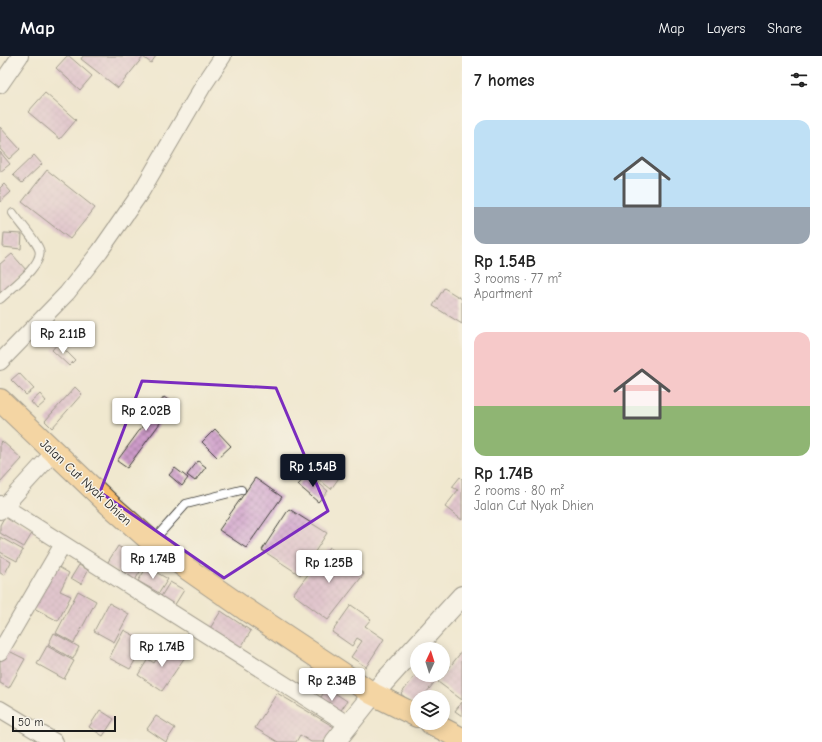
<!DOCTYPE html>
<html lang="en">
<head>
<meta charset="utf-8">
<style>
	:root { --surface:#fff; --page:#f2f2f2; --text:#222; --muted:#767676; --accent:#111827 }
	body { margin:0; font-family:"Comic Neue",sans-serif; background:var(--page); color:var(--text); height:100vh; display:flex; flex-direction:column; font-size:15px; white-space:nowrap }
	* { box-sizing:border-box; margin:0 }
	p { font-size:13px; color:var(--muted) }
	.icon { flex:none; width:22px; height:22px; fill:none; stroke:currentColor; stroke-width:2; stroke-linecap:round; stroke-linejoin:round }
	.map { position:relative; flex:1; overflow:hidden }
	.sheet { display:flex; flex-direction:column; background:var(--surface); width:360px }
	.sheet>* { flex:none }
	.needle { width:26px; rotate:4deg }
	.tools { position:absolute; left:410px; top:586px; display:grid; gap:8px }
	.tools a { display:grid; place-items:center; width:40px; height:40px; border-radius:50%; background:var(--surface); box-shadow:0 2px 10px #0003; font-size:20px }
	.scale { position:absolute; left:12px; bottom:10px; width:104px; box-sizing:border-box; padding-left:4px; border:2px solid #1c1c1c; border-top:0; font-size:11px; line-height:14px; white-space:nowrap; color:#1c1c1c; -webkit-text-stroke:3px #f7f3e8; paint-order:stroke }
	.price { position:absolute; translate:-50% -34px; padding:0 9px; border-radius:4px; background:#fff; color:#222; font-size:13px; line-height:26px; filter:drop-shadow(0 1px 2px #0008) }
	.price::after { content:''; position:absolute; left:50%; top:24px; width:12px; height:9px; margin-left:-6px; background:inherit; clip-path:polygon(0 0,100% 0,50% 100%) }
	.price.active { background:var(--accent); color:#fff }
	ul { padding:0; list-style:none }
	li { display:grid; align-content:center; gap:8px; height:212px; padding:0 12px }
	li span { display:grid; place-items:center; height:124px; border-radius:12px; color:#555 }
	li>.icon { margin-inline-start:auto }
	span .icon { width:72px; height:72px; fill:#fffc; stroke-width:1 }
	li b { font-size:17px }
	h2 { display:flex; justify-content:space-between; align-items:center; height:48px; padding:0 12px; font-size:17px }
	header { display:flex; align-items:center; gap:24px; box-sizing:border-box; height:56px; padding:0 20px; background:var(--accent); color:#fff }
	header strong { font-size:19px }
	nav { display:flex; gap:22px; margin-inline-start:auto; font-size:14px }
	main { display:flex; flex:1; min-height:0 }
	.map>svg:first-child { display:block }
	.building { fill:url(#building-cross-hatch) }
	.lines { fill:none; stroke-linecap:round; stroke-linejoin:round }
	.service-casing { stroke:#3c3b37; stroke-width:10 }
	.minor-casing { stroke:#3c3b37; stroke-width:18 }
	.tertiary-casing { stroke:#3c3b37; stroke-width:22 }
	.primary-casing { stroke:#3c3b37; stroke-width:24 }
	.service { stroke:#fff; stroke-width:8 }
	.minor { stroke:#fff; stroke-width:16 }
	.tertiary { stroke:#fff; stroke-width:20 }
	.primary { stroke:#f9be6d; stroke-width:22 }
	.marked { fill:none; stroke:#7b2cbf; stroke-width:3; stroke-linejoin:round }
	.labels { text-anchor:middle; dominant-baseline:central; stroke-width:3; stroke-linejoin:round; paint-order:stroke }
	.street-label { font-size:13px; fill:#1c1c1c; stroke:#f7f3e8 }
</style>
</head>
<body>
<header>
<strong>Map</strong>
<nav><a>Map</a><a>Layers</a><a>Share</a></nav>
</header>
<main>
<div class="map">
<svg width="462" height="686" viewBox="0 0 462 686">
	<defs>
		<pattern id="building-cross-hatch" width="8" height="8" patternUnits="userSpaceOnUse"><rect width="8" height="8" fill="#cd9bc9"/><path d="M0 0l8 8M0 8l8-8" fill="none" stroke="#a67ea2"/></pattern>
	</defs>
	<rect width="100%" height="100%" fill="#f7f3e8"/>
	<filter id="ink" filterUnits="userSpaceOnUse"><feTurbulence type="fractalNoise" baseFrequency=".025" numOctaves="2"/><feDisplacementMap in="SourceGraphic" scale="8" xChannelSelector="R" yChannelSelector="G"/><feConvolveMatrix kernelMatrix="1 2 1 2 8 2 1 2 1" color-interpolation-filters="sRGB"/></filter>
	<filter id="wash" filterUnits="userSpaceOnUse"><feTurbulence type="fractalNoise" baseFrequency=".012" numOctaves="4" result="noise"/><feDisplacementMap in="SourceGraphic" scale="16" xChannelSelector="R" yChannelSelector="G"/><feGaussianBlur stdDeviation="0.9" result="paint"/><feColorMatrix in="noise" values="0 0 0 0 0 0 0 0 0 0 0 0 0 0 0 0 0 1.4 0 .05"/><feComposite in="paint" operator="in"/></filter>
	<g filter="url(#wash)">
		<rect width="100%" height="100%" fill="#f0e8cf"/>
		<g id="blocks">
			<path class="building" d="M67,0H69L92,20L80,34L56,12Z
				M83,0H156L151,7L143,1L118,32L81,3Z
				M45,37L76,64L60,83L28,56Z
				M0,71L20,93L9,103L0,93Z
				M0,96L10,108L0,116Z
				M34,99L42,108L22,127L13,119Z
				M47,114L95,152L70,183L22,146Z
				M4,128L11,136L0,146V132Z
				M4,177L22,178L21,193L3,191Z
				M12,198L27,215L0,237V208Z
				M444,232L462,243V268L433,250Z
				M58,287L75,304L69,310L52,294Z
				M19,317L34,333L26,339L11,324Z
				M75,331L82,338L52,372L45,365Z
				M40,338L46,345L37,353L31,346Z
				M164,341L174,348L127,412L117,405Z
				M215,373L231,390L218,402L202,386Z
				M2,385L22,403L0,427V387Z
				M198,405L206,411L195,425L187,419Z
				M329,406L343,416L331,433L317,422Z
				M175,412L188,422L182,430L169,419Z
				M308,418L328,435L318,446L298,429Z
				M460,421L462,423V464L445,451L458,434L452,431Z
				M255,422L282,441L246,492L219,474Z
				M289,453L327,477L300,519L262,494Z
				M6,458L34,474L24,491L0,477V469Z
				M0,481L23,494L17,505L0,496Z
				M118,490L145,507L134,526L106,509Z
				M329,491L364,518L328,564L293,538Z
				M0,499L11,506L4,519L0,517Z
				M55,509L69,517L60,535L71,540L58,565L32,551Z
				M79,509L88,514L81,528L71,522Z
				M147,511L168,523L159,537L138,525Z
				M170,526L184,534L174,550L160,542Z
				M78,535L96,545L74,587L56,577Z
				M109,547L129,558L114,586L94,575Z
				M351,549L371,563L365,570L384,583L366,611L351,601L362,585L357,582L352,590L332,576Z
				M221,555L251,575L238,596L207,577Z
				M124,574L146,586L130,613L109,602Z
				M54,577L79,591L73,603L48,589Z
				M166,588L185,601L162,635L138,619L148,603L154,607Z
				M47,590L74,605L64,623L37,608Z
				M5,593L25,603L9,632L0,627V603Z
				M462,595V644L438,626Z
				M417,617V619H440L423,641H417L416,650L401,638Z
				M327,632L347,645L338,659L317,647Z
				M277,637L334,671L324,686H311L300,679L296,686H278L255,672Z
				M462,646V660L455,655Z
				M100,654L114,663L103,680L89,671Z
				M156,660L175,672L166,686L147,673Z"/>
		</g>
	</g>
	<g filter="url(#ink)">
		<use href="#blocks" fill-opacity="0" stroke="#3c3b37" stroke-width="1"/>
		<g class="lines">
			<defs>
				<path id="service" d="M0,243C10,233 45,208 39,193C35,183 20,167 13,157
					M153,485L186,448L241,434"/>
				<path id="minor" d="M0,29L20,0
					M0,306L67,237L100,195L141,136L203,30L223,0
					M0,448L349,669
					M0,455L54,396
					M0,596L63,488
					M0,653L55,686"/>
				<path id="tertiary" d="M335,686L373,638L462,540"/>
				<path id="primary" d="M0,344L110,449L152,486L189,514L245,553L373,638L417,660
					M431,667L462,683"/>
			</defs>
			<use href="#service" class="service-casing"/>
			<use href="#minor" class="minor-casing"/>
			<use href="#tertiary" class="tertiary-casing"/>
			<use href="#primary" class="primary-casing"/>
			<use href="#service" class="service"/>
			<use href="#minor" class="minor"/>
			<use href="#tertiary" class="tertiary"/>
			<use href="#primary" class="primary"/>
		</g>
	</g>
	<path d="M0 0H462V686H0ZM142,325L276,332L328,455L224,522L100,436Z" fill="#f0e8cf" fill-opacity=".55" fill-rule="evenodd"/>
	<path class="marked" d="M142,325L276,332L328,455L224,522L100,436Z"/>
	<g class="labels">
		<g class="street-label">
			<text transform="translate(86 426) rotate(43)">Jalan Cut Nyak Dhien</text>
		</g>
	</g>
</svg>
<div class="tools">
<a><svg class="needle" viewBox="-14 -14 28 28"><path d="M0-13l5 13h-10z" fill="#e53935"/><path d="M0 13l5-13h-10z" fill="#767676"/></svg></a>
<a><svg class="icon" aria-label="layers" viewBox="0 0 24 24"><path d="M12 4l9 5-9 5-9-5zM3 14l9 5 9-5"/></svg></a>
</div>
<div class="scale">50 m</div>
<b class="price" style="left:63px;top:299px">Rp 2.11B</b>
<b class="price" style="left:146px;top:376px">Rp 2.02B</b>
<b class="price active" style="left:313px;top:432px">Rp 1.54B</b>
<b class="price" style="left:153px;top:524px">Rp 1.74B</b>
<b class="price" style="left:329px;top:528px">Rp 1.25B</b>
<b class="price" style="left:162px;top:612px">Rp 1.74B</b>
<b class="price" style="left:332px;top:646px">Rp 2.34B</b>
</div>
<section class="sheet">
<h2>7 homes<svg class="icon" aria-label="filters" viewBox="0 0 24 24"><path d="M4 7h16M4 17h16"/><circle cx="9" cy="7" r="2"/><circle cx="15" cy="17" r="2"/></svg></h2>
<ul>
<li><span style="background:linear-gradient(#bfe0f5 70%,#9aa5b1 0)"><svg class="icon" aria-label="home" viewBox="0 0 24 24"><path d="M3 11l9-7 9 7M6 9v11h12V9"/></svg></span><div><b>Rp 1.54B</b><p>3 rooms · 77 m²</p><p>Apartment</p></div></li>
<li><span style="background:linear-gradient(#f6c9c9 60%,#8fb573 0)"><svg class="icon" aria-label="home" viewBox="0 0 24 24"><path d="M3 11l9-7 9 7M6 9v11h12V9"/></svg></span><div><b>Rp 1.74B</b><p>2 rooms · 80 m²</p><p>Jalan Cut Nyak Dhien</p></div></li>
</ul>
</section>
</main>
</body>
</html>
